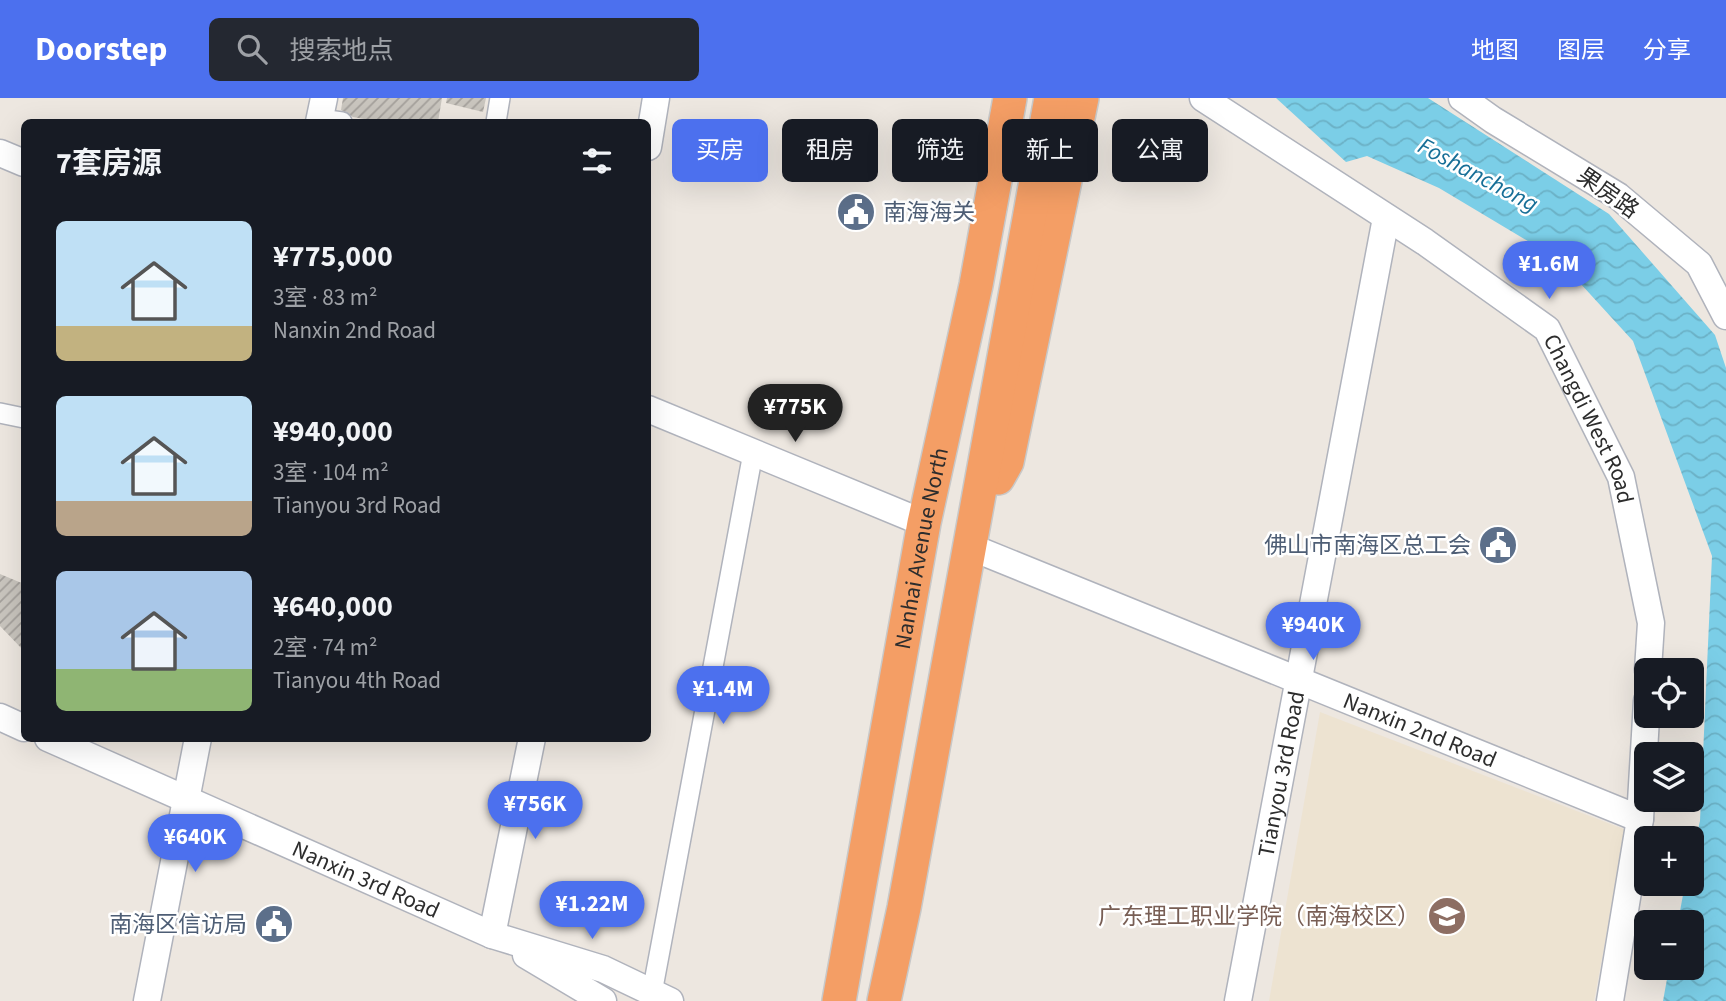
<!DOCTYPE html>
<html lang="zh">
<head>
<meta charset="utf-8">
<style>
	:root { --surface:#171b24; --page:#242831; --text:#f1f3f6; --muted:#9ea1a6; --accent:#4c70ee }
	body { margin:0; font-family:"Source Sans 3","Noto Sans SC",sans-serif; background:var(--page); color:var(--text); height:100vh; display:flex; flex-direction:column; font-size:26px; white-space:nowrap }
	* { box-sizing:border-box; margin:0 }
	p { font-size:23px; color:var(--muted) }
	.icon { flex:none; width:38px; height:38px; fill:none; stroke:currentColor; stroke-width:2; stroke-linecap:round; stroke-linejoin:round }
	.map { position:relative; flex:1; overflow:hidden }
	.panel { position:absolute; left:21px; top:21px; width:630px; height:623px; display:flex; flex-direction:column; background:var(--surface); border-radius:10px; box-shadow:0 7px 28px #0002 }
	.panel>* { flex:none }
	.hud { position:absolute; left:672px; top:21px; width:665px; height:63px; display:flex; gap:14px }
	.controls { position:absolute; left:1634px; top:560px; display:grid; gap:14px }
	.controls a { display:grid; place-items:center; width:70px; height:70px; border-radius:10px; background:var(--surface); box-shadow:0 7px 28px #0002; font-size:35px }
	.price { position:absolute; translate:-50% -60px; padding:0 16px; border-radius:24px; background:var(--accent); color:#fff; font-size:23px; line-height:46px; filter:drop-shadow(0 2px 4px #0008) }
	.price::after { content:''; position:absolute; left:50%; top:42px; width:21px; height:16px; margin-left:-10px; background:inherit; clip-path:polygon(0 0,100% 0,50% 100%) }
	.price.current { background:#222; color:#fff }
	ul { padding:0; list-style:none }
	li { display:flex; align-items:center; gap:21px; height:175px; padding:0 35px }
	li span { display:grid; place-items:center; flex:none; width:196px; height:140px; border-radius:10px; color:#555 }
	li>.icon { margin-inline-start:auto }
	span .icon { width:84px; height:84px; fill:#fffc; stroke-width:1 }
	li b { font-size:30px }
	h2 { display:flex; justify-content:space-between; align-items:center; height:84px; padding:0 35px; font-size:30px }
	.pill { padding:0 24px; border-radius:10px; background:var(--surface); box-shadow:0 7px 28px #0002; font-size:24px; line-height:63px }
	.pill.current { background:var(--accent); color:#fff }
	header { display:flex; align-items:center; gap:42px; box-sizing:border-box; height:98px; padding:0 35px; background:var(--accent); color:#fff }
	header strong { font-size:33px }
	nav { display:flex; gap:38px; margin-inline-start:auto; font-size:24px }
	.search { width:490px; height:63px; background:var(--page); display:flex; align-items:center; gap:18px; box-sizing:border-box; padding:0 24px; border-radius:10px; color:var(--muted); font-size:26px }
	.map>svg:first-child { display:block }
	.education { fill:#ede3d1 }
	.water { fill:url(#water-waves) }
	.building { fill:url(#building-hatch) }
	.lines { fill:none; stroke-linecap:round; stroke-linejoin:round }
	.street-casing { stroke:#b0b3bc; stroke-width:22 }
	.secondary-casing { stroke:#b0b3bc; stroke-width:29 }
	.highway-casing { stroke:#c8c8c8; stroke-width:36 }
	.street { stroke:#fff; stroke-width:19 }
	.secondary { stroke:#fff; stroke-width:26 }
	.highway { stroke:#f49e65; stroke-width:33 }
	.labels { text-anchor:middle; dominant-baseline:central; stroke-width:5; stroke-linejoin:round; paint-order:stroke }
	.street-label { font-size:23px; fill:#2d2d2d; stroke:#fff }
	.service-label { font-size:23px; fill:#4e5e75; stroke:#fff; text-anchor:end }
	.education-label { font-size:23px; fill:#785e54; stroke:#fff; text-anchor:end }
	.water-label { font-size:24px; font-style:italic; fill:#176f97; stroke:#fff }
</style>
</head>
<body>
<header>
<strong>Doorstep</strong>
<div class="search"><svg class="icon" aria-label="search" viewBox="0 0 24 24"><circle cx="10" cy="10" r="6"/><path d="M15 15l6 6"/></svg>搜索地点</div>
<nav><a>地图</a><a>图层</a><a>分享</a></nav>
</header>
<div class="map">
<svg width="1726" height="903" viewBox="0 0 1726 903">
	<defs>
		<pattern id="water-waves" width="16" height="10" patternUnits="userSpaceOnUse" patternTransform="scale(1.75)"><rect width="16" height="10" fill="#7bcee7"/><path d="M0 5q4-4 8 0t8 0" fill="none" stroke="#6bb1c6"/></pattern>
		<pattern id="building-hatch" width="6" height="6" patternUnits="userSpaceOnUse" patternTransform="scale(1.75)"><rect width="6" height="6" fill="#c9c5be"/><path d="M-1 1l2-2M0 6l6-6M5 7l2-2" fill="none" stroke="#a4a09b"/></pattern>
	</defs>
	<rect width="100%" height="100%" fill="#ede7e0"/>
	<path class="education" d="M1320,614L1626,732L1594,903H1269Z"/>
	<path class="water" d="M1276,0H1428L1609,116L1715,237L1726,270V903H1663L1669,870H1692V824H1678L1685,786H1692V756L1700,723L1712,458L1633,243L1558,161L1439,90L1367,58L1346,64Z"/>
	<path class="building" d="M343,0H442L438,24H381L353,19L341,12Z
		M447,0H486L483,14L446,5Z
		M0,476L24,486V553L0,528Z"/>
	<g class="lines">
		<defs>
			<path id="street" d="M320,21L342,24
				M496,24L500,0
				M0,315L24,320
				M652,895L753,355"/>
			<g id="secondary">
				<path id="s1" d="M1203,0L1425,144L1547,231L1621,379L1651,525L1648,572"/>
				<path d="M1462,0L1493,22L1618,98L1699,166L1726,218"/>
				<path d="M319,24L324,0"/>
				<path d="M648,49L656,0"/>
				<path d="M0,55L24,65"/>
				<path d="M648,311L924,425"/>
				<path id="s2" d="M968,448L1640,721"/>
				<path d="M0,619L24,630"/>
				<path id="s3" d="M48,640L492,837L603,871L670,903"/>
				<path d="M492,837L532,640"/>
				<path d="M526,857L603,903"/>
				<path d="M147,903L198,640"/>
				<path id="s4" d="M1238,903L1386,120"/>
				<path d="M1610,903L1640,721L1647,603"/>
			</g>
			<g id="highway">
				<path d="M998,380L1007,364L1082,0"/>
				<path id="s5" d="M839,903L924,425L976,187L1010,0"/>
				<path d="M884,903L904,810L1051,0"/>
			</g>
		</defs>
		<use href="#street" class="street-casing"/>
		<use href="#secondary" class="secondary-casing"/>
		<use href="#highway" class="highway-casing"/>
		<use href="#street" class="street"/>
		<use href="#secondary" class="secondary"/>
		<use href="#highway" class="highway"/>
	</g>
	<defs>
		<symbol id="civic-disc" viewBox="-11 -11 22 22"><circle r="9.5" fill="#5c6f8a" stroke="#fff"/><path d="M-.6-6.5H3V-4.5H.6V-3L4-1V1h2V6H-6V1h2V-1L-.6-3ZM-1.2 2.5V6h2.4V2.5Z" fill="#fff"/></symbol>
		<symbol id="school-disc" viewBox="-11 -11 22 22"><circle r="9.5" fill="#8d6e63" stroke="#fff"/><path d="M0-5L7-2L0 1L-7-2ZM-4 1L0 2.5L4 1V4Q0 6-4 4Z" fill="#fff"/></symbol>
	</defs>
	<g fill-rule="evenodd">
		<use href="#civic-disc" x="834" y="92" width="44" height="44"/>
		<use href="#civic-disc" x="1476" y="425" width="44" height="44"/>
		<use href="#school-disc" x="1425" y="796" width="44" height="44"/>
		<use href="#civic-disc" x="252" y="804" width="44" height="44"/>
	</g>
	<g class="labels">
		<g class="street-label">
			<text transform="translate(1608 95) rotate(35)">果房路</text>
			<text stroke="none"><textPath href="#s1" startOffset="514">Changdi West Road</textPath></text>
			<text stroke="none"><textPath href="#s5" startOffset="460">Nanhai Avenue North</textPath></text>
			<text stroke="none"><textPath href="#s2" startOffset="488">Nanxin 2nd Road</textPath></text>
			<text stroke="none"><textPath href="#s4" startOffset="231">Tianyou 3rd Road</textPath></text>
			<text stroke="none"><textPath href="#s3" startOffset="348">Nanxin 3rd Road</textPath></text>
		</g>
		<g class="service-label">
			<text x="883" y="114" text-anchor="start">南海海关</text>
			<text x="1471" y="447">佛山市南海区总工会</text>
			<text x="247" y="826">南海区信访局</text>
		</g>
		<g class="education-label">
			<text x="1420" y="818">广东理工职业学院（南海校区）</text>
		</g>
		<g class="water-label">
			<text transform="translate(1478 77) rotate(28)">Foshanchong</text>
		</g>
	</g>
</svg>
<div class="controls">
<a><svg class="icon" aria-label="locate" viewBox="0 0 24 24"><circle cx="12" cy="12" r="6"/><path d="M12 2v4M12 18v4M2 12h4M18 12h4"/></svg></a>
<a><svg class="icon" aria-label="layers" viewBox="0 0 24 24"><path d="M12 4l9 5-9 5-9-5zM3 14l9 5 9-5"/></svg></a>
<a>+</a>
<a>−</a>
</div>
<b class="price" style="left:1549px;top:203px">¥1.6M</b>
<b class="price current" style="left:795px;top:346px">¥775K</b>
<b class="price" style="left:1313px;top:564px">¥940K</b>
<b class="price" style="left:723px;top:628px">¥1.4M</b>
<b class="price" style="left:535px;top:743px">¥756K</b>
<b class="price" style="left:195px;top:776px">¥640K</b>
<b class="price" style="left:592px;top:843px">¥1.22M</b>
<div class="hud">
<a class="pill current">买房</a>
<a class="pill">租房</a>
<a class="pill">筛选</a>
<a class="pill">新上</a>
<a class="pill">公寓</a>
</div>
<section class="panel">
<h2>7套房源<svg class="icon" aria-label="filters" viewBox="0 0 24 24"><path d="M4 7h16M4 17h16"/><circle cx="9" cy="7" r="2"/><circle cx="15" cy="17" r="2"/></svg></h2>
<ul>
<li><span style="background:linear-gradient(#bfe0f5 75%,#c2b280 0)"><svg class="icon" aria-label="home" viewBox="0 0 24 24"><path d="M3 11l9-7 9 7M6 9v11h12V9"/></svg></span><div><b>¥775,000</b><p>3室 · 83 m²</p><p>Nanxin 2nd Road</p></div></li>
<li><span style="background:linear-gradient(#bfe0f5 75%,#b9a48a 0)"><svg class="icon" aria-label="home" viewBox="0 0 24 24"><path d="M3 11l9-7 9 7M6 9v11h12V9"/></svg></span><div><b>¥940,000</b><p>3室 · 104 m²</p><p>Tianyou 3rd Road</p></div></li>
<li><span style="background:linear-gradient(#a9c7e8 70%,#8fb573 0)"><svg class="icon" aria-label="home" viewBox="0 0 24 24"><path d="M3 11l9-7 9 7M6 9v11h12V9"/></svg></span><div><b>¥640,000</b><p>2室 · 74 m²</p><p>Tianyou 4th Road</p></div></li>
</ul>
</section>
</div>
</body>
</html>
